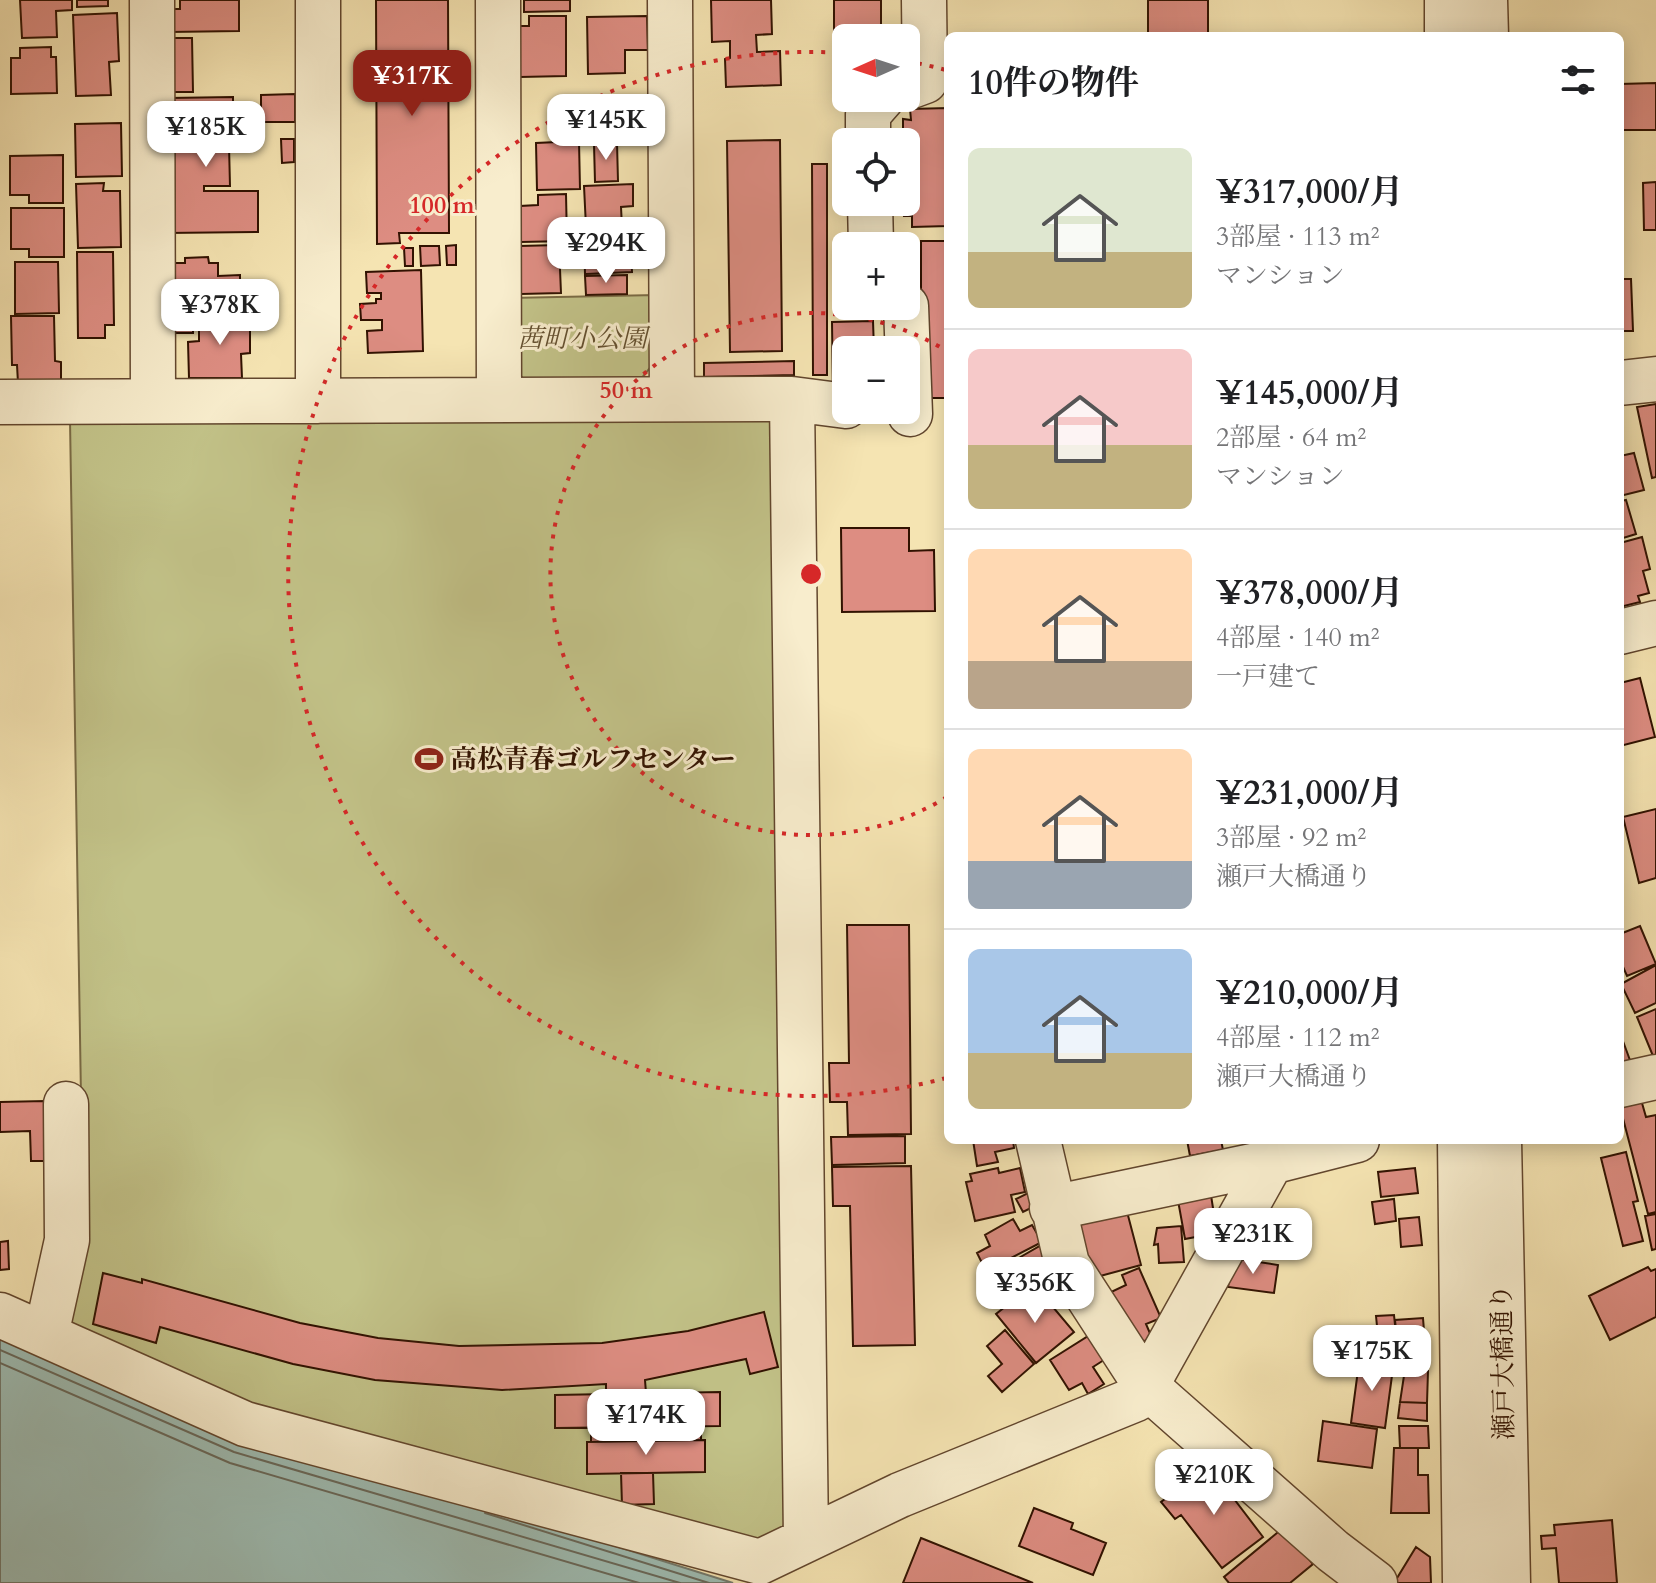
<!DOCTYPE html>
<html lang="ja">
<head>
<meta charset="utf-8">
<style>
	:root { --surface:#fff; --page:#f2f2f2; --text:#202124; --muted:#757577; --line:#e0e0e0; --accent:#8f2418 }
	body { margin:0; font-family:Cardo,"Noto Serif JP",serif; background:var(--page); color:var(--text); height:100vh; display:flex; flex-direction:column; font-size:30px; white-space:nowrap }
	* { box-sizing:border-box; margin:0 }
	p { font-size:26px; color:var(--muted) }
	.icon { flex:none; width:44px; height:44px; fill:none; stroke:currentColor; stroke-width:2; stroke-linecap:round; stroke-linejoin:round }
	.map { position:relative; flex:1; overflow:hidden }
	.details { position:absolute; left:944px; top:32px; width:680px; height:1112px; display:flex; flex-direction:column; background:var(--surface); border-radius:12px; box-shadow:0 4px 20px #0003 }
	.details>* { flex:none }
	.needle { width:52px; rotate:267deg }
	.controls { position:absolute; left:832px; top:24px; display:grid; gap:16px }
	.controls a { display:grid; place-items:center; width:88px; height:88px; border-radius:12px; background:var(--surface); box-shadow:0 4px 20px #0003; font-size:40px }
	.price { position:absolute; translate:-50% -68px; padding:0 18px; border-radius:16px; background:#fff; color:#222; font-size:26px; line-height:52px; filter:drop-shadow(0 2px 4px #0008) }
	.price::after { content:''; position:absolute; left:50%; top:48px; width:24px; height:18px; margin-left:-12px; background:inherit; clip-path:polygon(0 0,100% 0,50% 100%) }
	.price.active { background:var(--accent); color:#fff }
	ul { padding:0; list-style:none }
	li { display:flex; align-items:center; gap:24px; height:200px; padding:0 24px }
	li+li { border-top:2px solid var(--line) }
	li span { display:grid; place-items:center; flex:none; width:224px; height:160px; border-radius:12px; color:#555 }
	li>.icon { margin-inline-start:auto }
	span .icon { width:96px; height:96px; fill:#fffc; stroke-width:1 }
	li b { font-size:34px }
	h2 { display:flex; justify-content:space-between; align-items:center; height:96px; padding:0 24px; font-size:34px }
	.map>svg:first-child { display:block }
	.green { fill:#c2c288; stroke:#7a6a44; stroke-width:2 }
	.water { fill:#9ebdb4; stroke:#72796c; stroke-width:2 }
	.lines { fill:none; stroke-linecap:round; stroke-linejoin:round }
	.shore { stroke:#68685a; stroke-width:2 }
	.building { fill:#dd8d82; stroke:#311201; stroke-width:2 }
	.minor-casing { stroke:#62462d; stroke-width:47 }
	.minor { stroke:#f8edcd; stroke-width:44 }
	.ring { fill:none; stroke:#d62828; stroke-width:4; stroke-dasharray:4 8 }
	.labels { text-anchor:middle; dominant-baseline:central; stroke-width:6; stroke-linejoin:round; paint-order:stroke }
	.park-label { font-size:26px; font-style:italic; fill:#645030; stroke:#f8edcd }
	.poi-label { font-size:26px; font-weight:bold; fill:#311201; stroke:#f8edcd; text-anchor:start }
	.street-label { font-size:26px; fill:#311201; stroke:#f8edcd }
	.centre { fill:#d62828; stroke:#f8edcd; stroke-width:4 }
	.ring-label { font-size:24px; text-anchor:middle; font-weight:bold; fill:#d62828; stroke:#f8edcd; stroke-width:6; stroke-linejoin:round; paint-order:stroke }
</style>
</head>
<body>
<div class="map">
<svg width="1656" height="1583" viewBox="0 0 1656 1583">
	<rect width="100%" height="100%" fill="#f5e4b2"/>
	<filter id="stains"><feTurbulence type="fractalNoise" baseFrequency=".0025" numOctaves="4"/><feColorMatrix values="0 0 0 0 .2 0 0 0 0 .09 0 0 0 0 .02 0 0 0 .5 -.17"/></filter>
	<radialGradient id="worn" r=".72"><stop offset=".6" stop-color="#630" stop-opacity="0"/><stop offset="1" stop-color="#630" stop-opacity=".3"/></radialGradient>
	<path class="green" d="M656,295L658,358L641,379L526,381L509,365L507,298Z
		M782,417L788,1518L777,1536L757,1550L245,1409L68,1327L81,1098L70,420Z"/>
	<path class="water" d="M0,1331L475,1502L733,1583H0Z"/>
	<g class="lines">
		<path class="shore" d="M0,1350L234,1452L680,1583
			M0,1363L230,1463L639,1583
			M485,1513L709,1583"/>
	</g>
	<path class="building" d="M20,0H72V10L56,11L57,37L22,38Z
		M77,0H108V6L77,7Z
		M180,0H239V31L169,32V9H180Z
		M376,0H448L449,233H399L400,243L377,244Z
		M524,0H570V11L524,12Z
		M711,0H771L772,34L756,35L757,52L780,51L781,85L726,87L725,59L730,58V41L712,42Z
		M834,0H881V38H846V57H834Z
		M1148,0H1208V36H1148Z
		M117,13L119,61L109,62L111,95L76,96L73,15Z
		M529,16H566V76L520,77V26H529Z
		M647,16L648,50H625V73L588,74L587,17Z
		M164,38H192L193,92H165Z
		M51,47V57H56L57,93L11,94V58H20V48Z
		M1656,83V130H1620V84Z
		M295,94V122H261V95Z
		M233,97V115H244V144L229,145L230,186H204V191H258V232L166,233L170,98Z
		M948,108V226L912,227V216H904L906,142H886V131H903V119L911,120L910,109Z
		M121,123L122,176L76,177L75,124Z
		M281,139H294V162L282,163Z
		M780,140L782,351L730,352L727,141Z
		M579,141L580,189L537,190L536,143Z
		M617,143L618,181L595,182L594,144Z
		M63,155V203H29V195H10V156Z
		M812,164H827V375H813Z
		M1656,182V230H1644L1643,183Z
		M104,183L103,191H120L121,247L78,248L76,184Z
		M633,184V206L621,207L622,227H586L584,186Z
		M566,194L567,241L521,242L520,206L538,205V195Z
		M11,208H64V257H29V249H11Z
		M630,233L632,272L585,274L584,234Z
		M921,241H948V398H921Z
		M456,245V265H447L446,246Z
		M559,245L561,293L521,294L519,246Z
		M420,246H439L440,265L421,266Z
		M404,248H413V266H405Z
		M77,252H113L114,325H105V338H78Z
		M208,257L209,263H218V276L240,275V302H213V308H181V299H172V263H185V258Z
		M15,262H58L59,313L15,314Z
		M421,270L423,351L368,353L367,331L382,330V320H361L360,304L376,303V299H381V293H367L366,272Z
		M627,275V294L586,295L585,276Z
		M1620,279H1631L1633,331H1620Z
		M250,315V353L241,354L242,378H189L188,342L199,341V316Z
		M11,316H54L55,361L61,362V382L18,383L17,365H12Z
		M166,317H193V333H166Z
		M873,321L874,350H846V395L833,396L832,322Z
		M794,361V375L704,377V363Z
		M1656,404V477L1652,478L1637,407Z
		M1634,453L1644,490L1620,496V456Z
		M1626,500L1636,534L1620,539V501Z
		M841,528H909V551L934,550L935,611L842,612Z
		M1642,537L1650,569L1643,571L1649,593L1638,596L1640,602L1620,607V543Z
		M1640,678L1655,737L1620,746V683Z
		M1656,809V878L1639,883L1623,817Z
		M847,925H909L911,1134L848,1135L847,1102H830L829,1063H849Z
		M1640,926L1656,964L1627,976L1620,960V934Z
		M1656,965V1003L1635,1013L1621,984Z
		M1656,1009V1055L1653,1056L1637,1017Z
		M1620,1033L1631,1063L1620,1066Z
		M1640,1096L1646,1117L1656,1115V1212L1648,1214L1620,1107V1101Z
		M45,1101L46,1161H31L30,1131L0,1132V1102Z
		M905,1136V1163L832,1165L831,1137Z
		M973,1140H1013L1014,1148L995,1152L998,1162L977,1166Z
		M1187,1140H1221L1223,1150L1190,1156Z
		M1626,1152L1638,1201L1633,1202L1643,1241L1623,1246L1601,1158Z
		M911,1166L915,1345L853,1346L850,1206H833L832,1167Z
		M998,1168L999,1173L1020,1168L1025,1192L1011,1195L1015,1212L975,1221L966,1182L972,1181L970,1174Z
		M1415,1168L1418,1193L1381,1197L1378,1172Z
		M1210,1189L1216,1227L1199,1230L1201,1236L1185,1239L1177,1195Z
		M1034,1190L1041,1203L1023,1212L1016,1199Z
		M1394,1199L1396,1221L1375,1224L1372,1202Z
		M1125,1204L1141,1265L1089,1279L1072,1219Z
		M1656,1214V1249L1652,1250L1645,1216Z
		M1419,1217L1422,1245L1401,1247L1399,1219Z
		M1013,1219L1020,1231L1032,1225L1042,1242L986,1271L977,1253L990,1246L985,1235Z
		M1181,1226L1184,1262L1159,1263L1158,1244L1154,1245L1157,1228Z
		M8,1241L9,1269L0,1270V1242Z
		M1045,1243L1056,1265L1027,1280L1017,1259Z
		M1232,1258L1278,1265L1274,1293L1228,1287Z
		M1648,1267L1651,1271L1656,1269V1317L1610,1340L1589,1296Z
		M1139,1268L1161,1318L1146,1324L1152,1338L1132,1346L1109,1293L1126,1285L1122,1275Z
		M103,1273L142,1283V1279L300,1323L378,1338L459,1346L602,1343L688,1331L764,1312L778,1367L750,1374L746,1359L645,1380L646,1393L606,1394V1384L502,1390L375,1380L293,1364L160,1327L156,1343L93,1324Z
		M1037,1288L1074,1332L1036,1363L996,1314L1015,1299L1018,1304Z
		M1394,1315L1398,1354L1380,1356L1376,1316Z
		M1423,1318L1426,1357L1399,1360L1395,1320Z
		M1005,1330L1034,1364L1002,1392L988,1376L1002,1364L987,1346Z
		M1093,1333L1107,1358L1093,1367L1104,1384L1088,1394L1082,1383L1069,1390L1050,1360Z
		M1360,1355L1380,1358L1379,1366L1393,1368L1385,1428L1351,1423Z
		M1405,1369L1428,1371L1427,1403L1400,1402Z
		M720,1392V1426L555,1428V1395Z
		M1400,1402L1427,1403V1421L1398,1418Z
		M1323,1421L1377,1429L1372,1468L1318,1461Z
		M701,1426V1440L591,1442V1428Z
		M1399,1426H1428L1429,1448H1400Z
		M705,1440V1472L587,1474V1442Z
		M1394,1448H1418V1475H1428L1429,1513H1391Z
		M1209,1466L1263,1537L1222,1568L1181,1515L1175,1519L1161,1502Z
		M621,1473H653L654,1504L622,1505Z
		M1034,1508L1073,1523L1071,1529L1106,1543L1093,1575L1019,1546Z
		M1612,1520L1617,1583H1559L1556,1548L1542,1549L1541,1536L1555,1535L1554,1525Z
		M1283,1528L1313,1564L1290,1583H1229L1224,1577Z
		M921,1538L1033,1583H903Z
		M1416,1547L1430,1557L1431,1583H1394Z"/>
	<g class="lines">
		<defs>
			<path id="minor" d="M152,0L153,401
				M318,0V401
				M498,0L499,400
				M670,0L672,398
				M1447,0V36
				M1485,0L1486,36
				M906,88L925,81L924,0
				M868,142V114L882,98
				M870,202L871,246
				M906,306L910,414
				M1620,383L1656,379
				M792,399L806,1540
				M0,402L792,399L846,406
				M1620,632L1656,623
				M1620,1085L1656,1077
				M1038,1140L1067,1264L1146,1386L1271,1162L1357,1140
				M1460,1140L1465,1583
				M1499,1140L1508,1583
				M1052,1208L1271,1162
				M0,1315L245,1424L760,1562L900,1495L1136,1399L1146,1386L1333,1551L1375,1583
				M46,1335L67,1240L66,1104"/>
		</defs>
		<use href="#minor" class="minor-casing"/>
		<use href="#minor" class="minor"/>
	</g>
	<g class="ring">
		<path d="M947 797A261 261 0 1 1 947 351"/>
		<path d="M946 1078A522 522 0 1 1 843 53M906 61A522 522 0 0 1 946 70"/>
	</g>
	<defs>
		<symbol id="stadium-bare" viewBox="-9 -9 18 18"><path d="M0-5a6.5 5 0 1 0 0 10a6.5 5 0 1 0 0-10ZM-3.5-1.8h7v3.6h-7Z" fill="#8f2418" stroke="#f8edcd" stroke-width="2.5" paint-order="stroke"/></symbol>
	</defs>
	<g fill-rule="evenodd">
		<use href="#stadium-bare" x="409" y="739" width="40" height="40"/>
	</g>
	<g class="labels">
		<g class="park-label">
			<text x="582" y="338">茜町小公園</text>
		</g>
		<g class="poi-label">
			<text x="451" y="759">高松青春ゴルフセンター</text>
		</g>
		<g class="street-label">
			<text transform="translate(1503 1362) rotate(-91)">瀬戸大橋通り</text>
		</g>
	</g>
	<circle cx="811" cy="574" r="12" class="centre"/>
	<g class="ring-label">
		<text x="442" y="213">100 m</text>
		<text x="626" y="398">50 m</text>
	</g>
	<rect width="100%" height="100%" filter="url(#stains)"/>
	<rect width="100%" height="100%" fill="url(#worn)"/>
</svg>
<div class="controls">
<a><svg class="needle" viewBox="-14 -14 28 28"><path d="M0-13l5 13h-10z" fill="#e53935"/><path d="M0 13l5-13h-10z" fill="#757577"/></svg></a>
<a><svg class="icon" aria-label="locate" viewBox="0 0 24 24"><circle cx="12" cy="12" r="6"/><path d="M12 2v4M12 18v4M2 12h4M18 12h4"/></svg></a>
<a>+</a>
<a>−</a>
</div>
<b class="price active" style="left:412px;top:118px">¥317K</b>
<b class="price" style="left:606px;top:162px">¥145K</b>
<b class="price" style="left:206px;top:169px">¥185K</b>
<b class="price" style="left:606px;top:285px">¥294K</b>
<b class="price" style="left:220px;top:347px">¥378K</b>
<b class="price" style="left:1253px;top:1276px">¥231K</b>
<b class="price" style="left:1035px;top:1325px">¥356K</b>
<b class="price" style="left:1372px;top:1393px">¥175K</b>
<b class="price" style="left:646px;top:1457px">¥174K</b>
<b class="price" style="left:1214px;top:1517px">¥210K</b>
<section class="details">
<h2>10件の物件<svg class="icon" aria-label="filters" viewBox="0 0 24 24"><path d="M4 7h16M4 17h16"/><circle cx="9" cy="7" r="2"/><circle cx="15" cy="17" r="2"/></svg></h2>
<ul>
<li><span style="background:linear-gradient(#dfe7d0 65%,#c2b280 0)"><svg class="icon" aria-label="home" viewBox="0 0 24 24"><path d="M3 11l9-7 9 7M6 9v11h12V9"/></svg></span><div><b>¥317,000/月</b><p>3部屋 · 113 m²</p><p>マンション</p></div></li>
<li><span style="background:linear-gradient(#f6c9c9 60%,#c2b280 0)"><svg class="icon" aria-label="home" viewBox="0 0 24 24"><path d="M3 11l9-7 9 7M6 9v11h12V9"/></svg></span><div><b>¥145,000/月</b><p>2部屋 · 64 m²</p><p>マンション</p></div></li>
<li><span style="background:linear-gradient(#ffd9b3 70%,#b9a48a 0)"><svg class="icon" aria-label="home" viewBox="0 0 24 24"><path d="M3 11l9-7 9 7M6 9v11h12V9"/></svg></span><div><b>¥378,000/月</b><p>4部屋 · 140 m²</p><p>一戸建て</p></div></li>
<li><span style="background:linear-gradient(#ffd9b3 70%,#9aa5b1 0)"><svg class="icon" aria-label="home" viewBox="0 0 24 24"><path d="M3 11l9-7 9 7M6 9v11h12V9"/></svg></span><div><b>¥231,000/月</b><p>3部屋 · 92 m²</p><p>瀬戸大橋通り</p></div></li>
<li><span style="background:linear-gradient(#a9c7e8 65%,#c2b280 0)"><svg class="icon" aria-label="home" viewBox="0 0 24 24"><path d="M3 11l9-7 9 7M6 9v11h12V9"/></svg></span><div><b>¥210,000/月</b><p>4部屋 · 112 m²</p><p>瀬戸大橋通り</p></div></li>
</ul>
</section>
</div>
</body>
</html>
